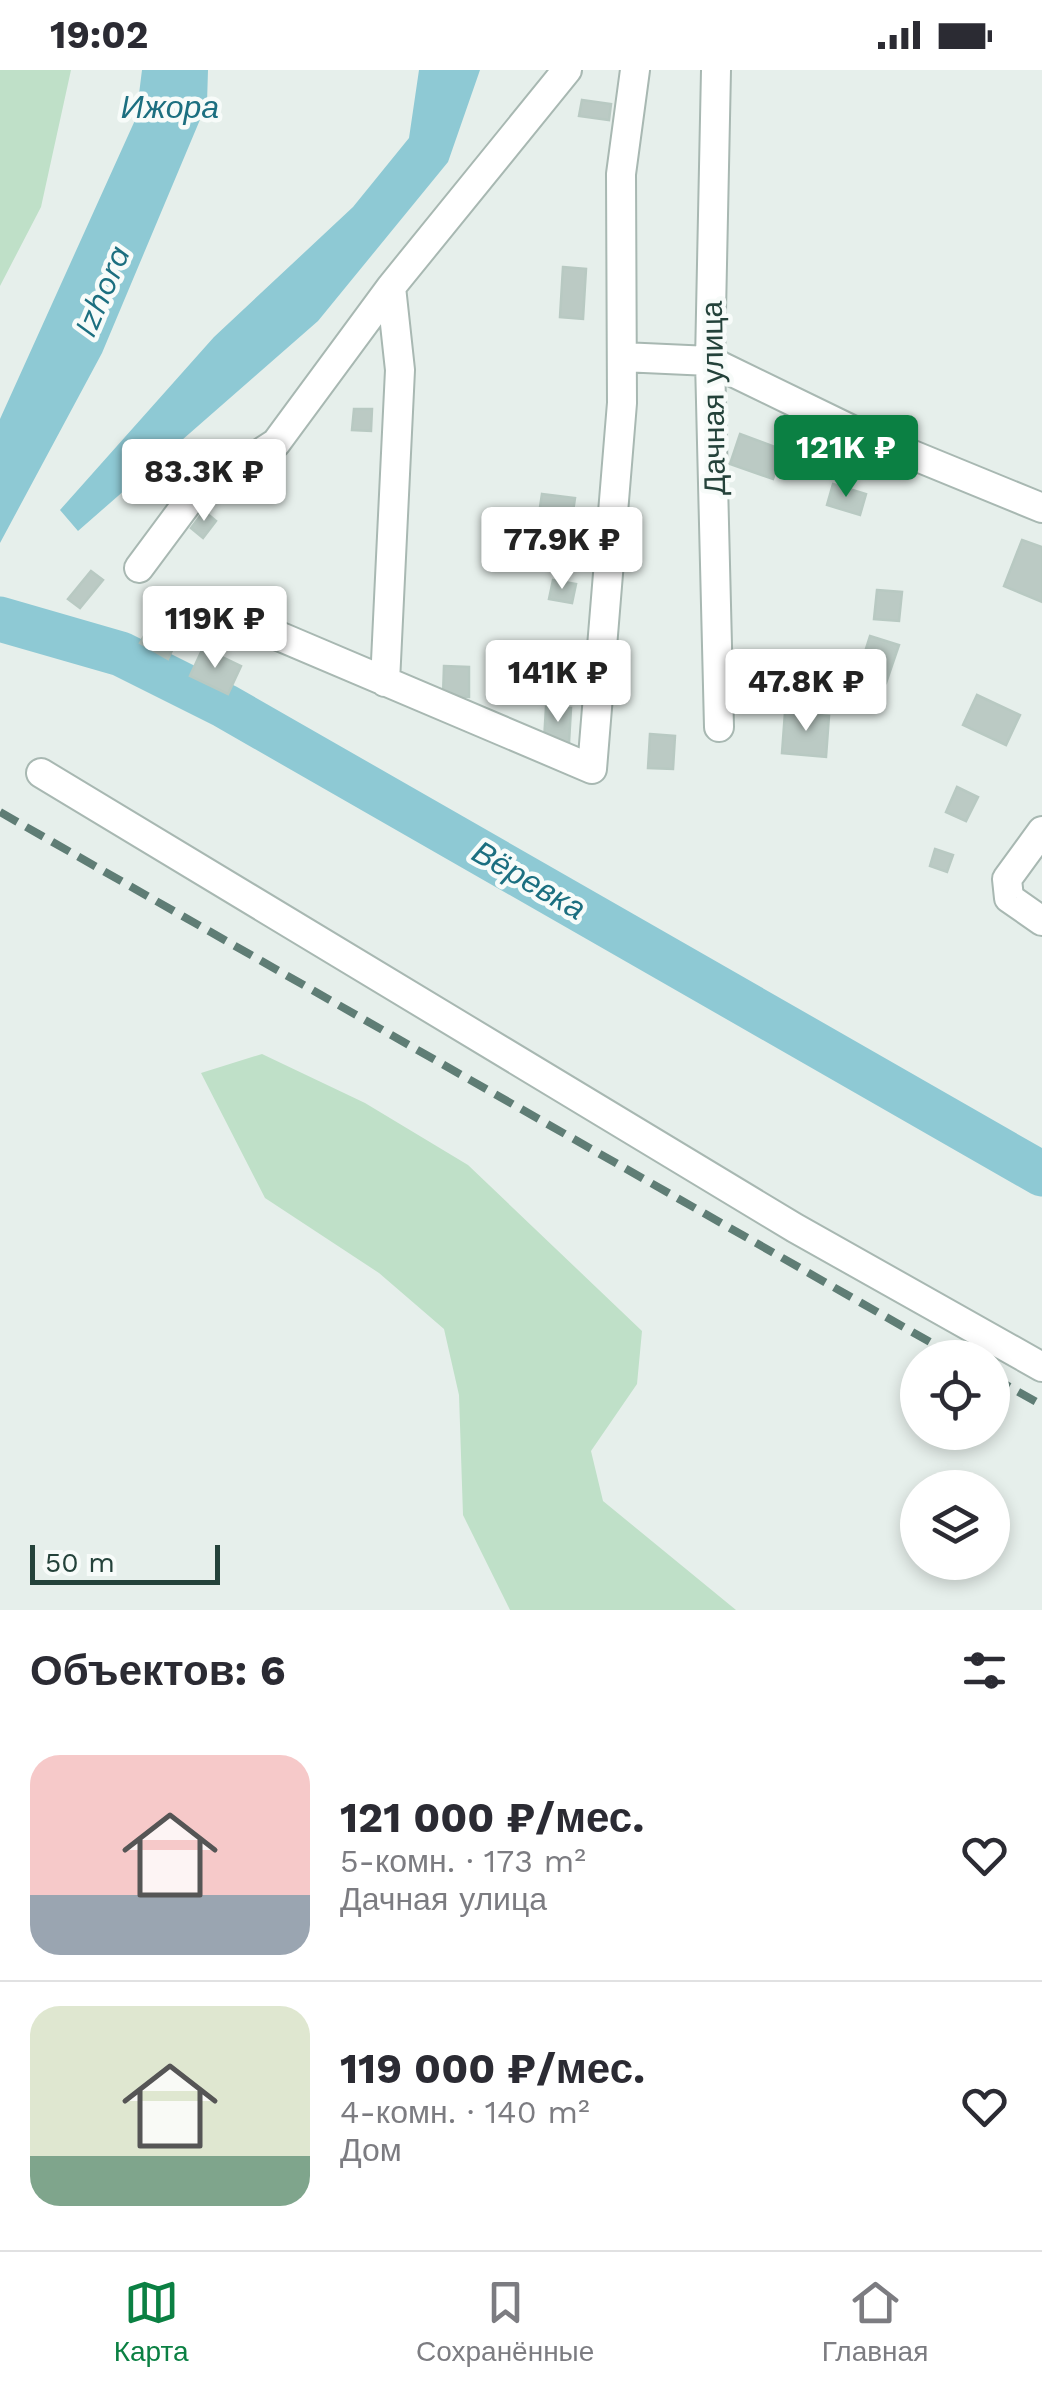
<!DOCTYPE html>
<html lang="ru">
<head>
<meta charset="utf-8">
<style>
	:root { --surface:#fff; --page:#f2f2f3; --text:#2b2b33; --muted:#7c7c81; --line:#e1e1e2; --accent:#0b8043 }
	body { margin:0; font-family:"Work Sans",sans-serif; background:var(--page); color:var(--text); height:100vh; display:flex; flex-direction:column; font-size:38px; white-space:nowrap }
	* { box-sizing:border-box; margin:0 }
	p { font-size:32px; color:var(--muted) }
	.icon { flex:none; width:55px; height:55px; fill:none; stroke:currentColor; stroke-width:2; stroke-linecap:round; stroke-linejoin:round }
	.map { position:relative; height:1540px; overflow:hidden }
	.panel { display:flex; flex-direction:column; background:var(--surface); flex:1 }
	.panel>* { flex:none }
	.controls { position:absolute; left:900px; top:1270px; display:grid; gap:20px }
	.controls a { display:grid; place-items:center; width:110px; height:110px; border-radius:50%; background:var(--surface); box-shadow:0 5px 15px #0003; font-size:50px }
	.scale { position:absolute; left:30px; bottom:25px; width:190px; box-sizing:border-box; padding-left:10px; border:5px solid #24423a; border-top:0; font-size:28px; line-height:35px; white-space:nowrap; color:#24423a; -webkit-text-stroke:8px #f7fbf9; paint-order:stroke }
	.price { position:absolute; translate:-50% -85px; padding:0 22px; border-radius:10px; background:#fff; color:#222; font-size:32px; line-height:65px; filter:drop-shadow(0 2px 5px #0008) }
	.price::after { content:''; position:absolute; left:50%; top:60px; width:30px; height:22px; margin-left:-15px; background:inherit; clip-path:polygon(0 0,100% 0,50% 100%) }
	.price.current { background:var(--accent); color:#fff }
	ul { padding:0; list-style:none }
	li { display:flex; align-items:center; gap:30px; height:250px; padding:0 30px }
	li+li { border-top:2px solid var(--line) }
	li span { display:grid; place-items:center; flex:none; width:280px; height:200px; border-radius:30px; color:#555 }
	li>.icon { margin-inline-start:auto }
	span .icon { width:120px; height:120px; fill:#fffc; stroke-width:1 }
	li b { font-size:42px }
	h2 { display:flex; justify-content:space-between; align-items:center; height:120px; padding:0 30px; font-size:42px }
	.status { display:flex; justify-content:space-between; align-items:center; height:70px; padding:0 50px; background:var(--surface); direction:ltr }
	.status svg { height:28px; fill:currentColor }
	.dock { display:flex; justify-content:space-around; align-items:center; height:140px; border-top:2px solid var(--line); background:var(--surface); font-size:28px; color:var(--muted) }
	.dock a { display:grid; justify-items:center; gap:5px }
	.dock .current { color:var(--accent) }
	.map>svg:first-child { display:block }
	.green { fill:#bfe0c8 }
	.water { fill:#8ec9d4 }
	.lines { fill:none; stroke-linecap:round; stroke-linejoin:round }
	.river { stroke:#8ec9d4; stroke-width:45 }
	.building { fill:#bbcac4; stroke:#b8c9c2; stroke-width:2.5 }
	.minor-casing { stroke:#a8b8b2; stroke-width:32 }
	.minor { stroke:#fff; stroke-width:28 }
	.rail { stroke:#5f7d75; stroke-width:8; stroke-dasharray:20 10; stroke-linecap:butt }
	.labels { text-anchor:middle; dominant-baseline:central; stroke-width:9; stroke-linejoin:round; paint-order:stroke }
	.street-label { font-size:30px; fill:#24423a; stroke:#f7fbf9 }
	.water-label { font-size:32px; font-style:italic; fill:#1c6f80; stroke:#f7fbf9 }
</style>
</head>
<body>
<div class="status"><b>19:02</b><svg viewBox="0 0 49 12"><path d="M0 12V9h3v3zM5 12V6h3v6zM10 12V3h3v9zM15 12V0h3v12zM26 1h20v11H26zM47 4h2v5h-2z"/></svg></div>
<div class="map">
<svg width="1042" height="1540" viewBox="0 0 1042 1540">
	<rect width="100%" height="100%" fill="#e6efeb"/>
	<path class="green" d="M0,0H71L41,137L0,216Z
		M262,984L365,1033L468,1095L642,1261L637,1314L591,1381L603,1431L736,1540H510L463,1445L459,1325L444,1259L379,1203L265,1128L201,1003Z"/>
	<path class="water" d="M142,0H208L207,33L102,283L0,473V349L136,48Z
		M419,0H480L448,92L318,251L78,461L60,440L214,267L353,137L409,68Z"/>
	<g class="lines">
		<path class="river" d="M0,549L121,584L225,636L1042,1104"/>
	</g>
	<path class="building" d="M582,30L611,34L609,50L579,46Z
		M563,197L586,199L583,249L560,247Z
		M354,339H372L371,361L352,360Z
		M740,364L783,380L773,409L730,394Z
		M833,414L866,424L860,445L827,435Z
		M542,424L575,428L565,495L532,490Z
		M204,441L216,451L203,468L191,458Z
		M1022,470L1042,477V532L1004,516Z
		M91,501L103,510L80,538L68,529Z
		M553,510L576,514L572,533L549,529Z
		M877,520L902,522L899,551L874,549Z
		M148,559L175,574L168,589L140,573Z
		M870,566L899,575L886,613L858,604Z
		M203,578L241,596L228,624L190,606Z
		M444,596L469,597V627L443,626Z
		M977,625L1020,645L1006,675L963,655Z
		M546,637L571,638L569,673L544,671Z
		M785,642L829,646L826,687L782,683Z
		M650,664L675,666L673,699L648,698Z
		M957,717L978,727L966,751L946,742Z
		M935,779L953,785L947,802L930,796Z"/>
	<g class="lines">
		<defs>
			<path id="minor" d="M716,0L710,291L719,657
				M622,287L710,291L854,361L1042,438
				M139,498L191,428L276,373L391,217L567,0
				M215,539L592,699L622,333L621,104L635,0
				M385,612L400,300L391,217
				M41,703L795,1158L1042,1297
				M1042,761L1007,809L1009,828L1042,851"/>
		</defs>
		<use href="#minor" class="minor-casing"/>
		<use href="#minor" class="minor"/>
		<path class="rail" d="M0,742L958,1288
			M992,1307L1042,1335"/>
	</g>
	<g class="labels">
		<g class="street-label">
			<text transform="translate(713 328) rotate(-91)">Дачная улица</text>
		</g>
		<g class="water-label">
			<text x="170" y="37">Ижора</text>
			<text transform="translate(102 221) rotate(-67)">Izhora</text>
			<text transform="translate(529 810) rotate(30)">Вёревка</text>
		</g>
	</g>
</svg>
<div class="controls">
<a><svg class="icon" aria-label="locate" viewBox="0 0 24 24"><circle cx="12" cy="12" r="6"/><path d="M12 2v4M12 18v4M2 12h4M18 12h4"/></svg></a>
<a><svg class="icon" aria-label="layers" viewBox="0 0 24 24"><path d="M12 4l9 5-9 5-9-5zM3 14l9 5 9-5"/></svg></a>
</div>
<div class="scale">50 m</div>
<b class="price current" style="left:846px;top:430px">121K ₽</b>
<b class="price" style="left:204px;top:454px">83.3K ₽</b>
<b class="price" style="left:562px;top:522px">77.9K ₽</b>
<b class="price" style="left:215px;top:601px">119K ₽</b>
<b class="price" style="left:558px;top:655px">141K ₽</b>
<b class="price" style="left:806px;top:664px">47.8K ₽</b>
</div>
<section class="panel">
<h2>Объектов: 6<svg class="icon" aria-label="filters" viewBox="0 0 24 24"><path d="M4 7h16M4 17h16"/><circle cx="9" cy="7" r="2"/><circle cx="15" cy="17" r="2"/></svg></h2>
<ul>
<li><span style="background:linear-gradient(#f6c9c9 70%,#9aa5b1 0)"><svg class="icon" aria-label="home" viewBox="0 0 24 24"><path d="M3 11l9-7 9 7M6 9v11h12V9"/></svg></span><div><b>121 000 ₽/мес.</b><p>5-комн. · 173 m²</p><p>Дачная улица</p></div><svg class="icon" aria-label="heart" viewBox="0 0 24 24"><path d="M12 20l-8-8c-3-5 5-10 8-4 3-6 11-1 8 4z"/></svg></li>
<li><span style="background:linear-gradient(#dfe7d0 75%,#7fa58c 0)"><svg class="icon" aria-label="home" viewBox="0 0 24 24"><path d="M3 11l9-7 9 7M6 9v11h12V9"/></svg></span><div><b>119 000 ₽/мес.</b><p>4-комн. · 140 m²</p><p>Дом</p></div><svg class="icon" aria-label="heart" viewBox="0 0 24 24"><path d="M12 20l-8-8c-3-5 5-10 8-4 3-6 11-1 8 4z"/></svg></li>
</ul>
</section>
<nav class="dock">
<a class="current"><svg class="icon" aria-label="map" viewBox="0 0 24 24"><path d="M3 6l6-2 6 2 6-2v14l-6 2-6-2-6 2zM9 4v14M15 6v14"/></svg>Карта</a>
<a><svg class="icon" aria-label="saved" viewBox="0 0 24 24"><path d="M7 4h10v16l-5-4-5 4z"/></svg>Сохранённые</a>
<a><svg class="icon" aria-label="home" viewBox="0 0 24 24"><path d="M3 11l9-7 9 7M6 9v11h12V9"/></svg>Главная</a>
</nav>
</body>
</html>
